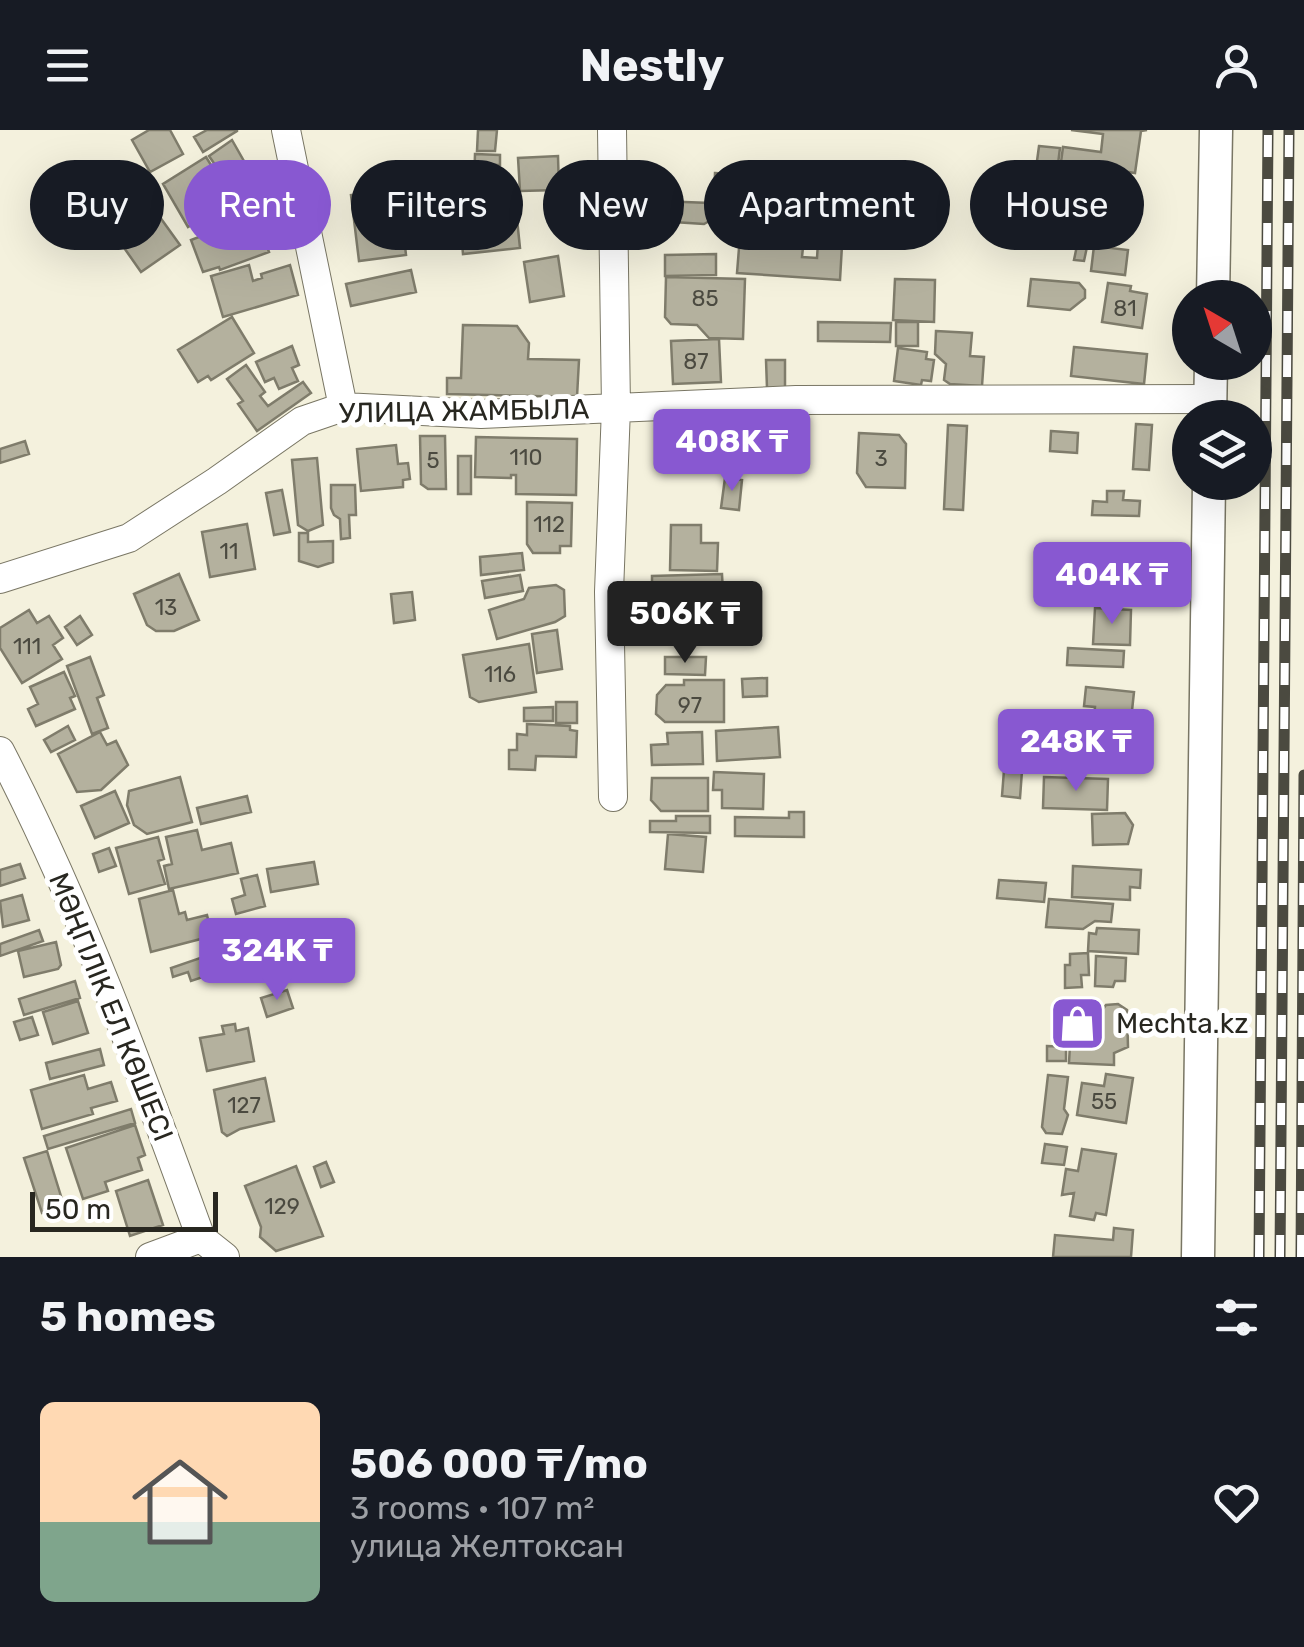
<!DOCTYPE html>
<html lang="en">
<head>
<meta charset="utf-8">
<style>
	:root { --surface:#171b24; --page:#20242c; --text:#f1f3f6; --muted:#9ea1a6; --line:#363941; --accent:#8858d1 }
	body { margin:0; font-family:Rubik,sans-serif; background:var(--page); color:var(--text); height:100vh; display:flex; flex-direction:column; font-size:38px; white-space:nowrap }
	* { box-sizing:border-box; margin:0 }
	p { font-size:32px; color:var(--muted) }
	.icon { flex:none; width:55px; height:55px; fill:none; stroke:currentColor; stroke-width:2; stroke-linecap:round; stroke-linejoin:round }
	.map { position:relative; height:1127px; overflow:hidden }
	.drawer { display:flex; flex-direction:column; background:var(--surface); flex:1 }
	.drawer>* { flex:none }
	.guide { position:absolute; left:30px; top:30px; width:1245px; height:90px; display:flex; gap:20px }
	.needle { width:65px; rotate:321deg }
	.controls { position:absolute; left:1172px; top:150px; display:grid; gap:20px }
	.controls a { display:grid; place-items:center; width:100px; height:100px; border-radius:50%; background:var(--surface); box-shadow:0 10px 40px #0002; font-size:50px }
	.scale { position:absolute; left:30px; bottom:25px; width:188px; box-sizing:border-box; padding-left:10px; border:5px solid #282720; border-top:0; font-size:28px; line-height:35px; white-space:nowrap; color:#282720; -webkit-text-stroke:8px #fff; paint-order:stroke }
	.price { position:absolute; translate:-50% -85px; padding:0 22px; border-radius:10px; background:var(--accent); color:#fff; font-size:32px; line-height:65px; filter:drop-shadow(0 2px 5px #0008) }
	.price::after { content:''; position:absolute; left:50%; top:60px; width:30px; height:22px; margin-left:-15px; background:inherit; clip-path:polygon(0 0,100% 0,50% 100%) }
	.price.current { background:#222; color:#fff }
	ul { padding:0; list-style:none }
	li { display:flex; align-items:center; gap:30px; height:250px; padding:0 40px }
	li+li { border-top:2px solid var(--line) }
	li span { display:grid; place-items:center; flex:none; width:280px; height:200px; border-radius:15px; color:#555 }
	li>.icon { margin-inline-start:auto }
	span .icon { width:120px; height:120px; fill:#fffc; stroke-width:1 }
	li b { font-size:42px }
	h2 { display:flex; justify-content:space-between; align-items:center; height:120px; padding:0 40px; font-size:42px }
	.chip { padding:0 35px; border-radius:45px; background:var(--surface); box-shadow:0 10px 40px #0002; font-size:35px; line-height:90px }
	.chip.current { background:var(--accent); color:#fff }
	header { display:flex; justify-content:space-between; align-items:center; height:130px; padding:0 40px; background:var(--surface); font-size:45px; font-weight:700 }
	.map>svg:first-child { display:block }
	.building { fill:#b4b19e; stroke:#7f7c6b; stroke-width:2.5 }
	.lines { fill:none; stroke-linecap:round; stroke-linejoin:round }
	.minor-casing { stroke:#797664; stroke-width:30 }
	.tertiary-casing { stroke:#797664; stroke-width:35 }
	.minor { stroke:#fff; stroke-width:28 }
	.tertiary { stroke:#fff; stroke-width:32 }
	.rail-casing { stroke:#4b4a40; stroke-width:11 }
	.rail { stroke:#fff; stroke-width:8; stroke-dasharray:22; stroke-linecap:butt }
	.labels { text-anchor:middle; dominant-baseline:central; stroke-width:10; stroke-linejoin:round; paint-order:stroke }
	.number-label { font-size:22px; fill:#4b4a40 }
	.street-label { font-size:28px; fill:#282720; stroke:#fff }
	.poi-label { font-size:28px; fill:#282720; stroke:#fff; text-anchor:start }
</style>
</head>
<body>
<header><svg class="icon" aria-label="menu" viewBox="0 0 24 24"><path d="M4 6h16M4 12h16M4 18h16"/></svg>Nestly<svg class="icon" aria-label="person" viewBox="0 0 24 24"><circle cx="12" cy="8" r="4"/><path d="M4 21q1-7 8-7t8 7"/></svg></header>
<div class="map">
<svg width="1304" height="1127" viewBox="0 0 1304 1127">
	<rect width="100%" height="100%" fill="#f4f1dd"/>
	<path class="building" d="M149,0H170L183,24L150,42L132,10Z
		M207,0H237V1L203,22L194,7Z
		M478,0H497L495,21H477Z
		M1071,0H1147L1141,1L1135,43L1061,32L1063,17L1101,22L1103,4Z
		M232,10L253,47L233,61L209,26Z
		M1039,16L1060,18L1058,34L1037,31Z
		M475,24L500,25V35H493L492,55H474Z
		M558,26L559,60L520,61L518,28Z
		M206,27L233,70L188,97L163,54Z
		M715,43L745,45L744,77L719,76L714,71Z
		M1100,49L1129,54L1128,63L1134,64L1127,102L1091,96Z
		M399,59L406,125L359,131L351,65Z
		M514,60L520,118L463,124L458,66Z
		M144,65L180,115L141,142L106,92Z
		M659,71L710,73L714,82L711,90L704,94L658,91Z
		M253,78L269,122L220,140L219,137L203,142L191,110L207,104L206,95Z
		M741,93L805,98L802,127L817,128L819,97L843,98L840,150L737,143Z
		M1081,96L1091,98L1084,131L1074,130Z
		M1094,116L1128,120L1125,145L1091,141Z
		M716,124V145L665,146V125Z
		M558,126L564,166L530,172L524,132Z
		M249,135L253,151L262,148L261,144L290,135L298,165L223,187L211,146Z
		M411,140L416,162L351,176L346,154Z
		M666,147L745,149L743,209L709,208L697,195L671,194L665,187Z
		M895,149L935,150L934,192L893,190Z
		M1031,149L1079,153L1085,160V168L1070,180L1028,176Z
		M1108,153L1131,156L1130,161L1147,164L1142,198L1102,192Z
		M232,187L254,223L211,250L208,246L198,252L178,220Z
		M818,192L891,193L890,212L818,211Z
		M896,192H918V216H896Z
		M463,195L517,196L529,213L528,229L579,230L577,267L447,264V248H461Z
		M936,201L972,203L970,226L984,227L982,256L950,254L944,250L946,234L935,224Z
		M719,209L721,252L673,254L671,211Z
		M292,216L299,235L292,238L298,251L279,259L274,248L265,252L256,232Z
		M1074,217L1147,224L1144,254L1071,246Z
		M898,218L927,222L926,229L934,230L931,251L922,250L921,255L894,251Z
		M766,230H785V258H767Z
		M246,235L265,262L260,266L268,276L303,252L311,263L257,301L238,274L243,271L227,249Z
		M1136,294L1152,295L1149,340L1133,339Z
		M948,295L967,296L963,380L944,379Z
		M738,298L748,308L746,328L740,339H722L723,333H672L665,328L664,300Z
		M1051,301L1078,303L1077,323L1050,321Z
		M859,303L899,305L906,314L905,358L866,357L857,343Z
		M420,306H445L446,359H428L421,354Z
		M476,307L577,309L576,365L516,364V345H511V348L475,347Z
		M25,311L29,324L0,333V319Z
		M396,315L398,334L408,333L410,349L403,350V357L361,361L357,319Z
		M458,326H471V364H458Z
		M317,328L323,395L308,401L298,395L292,330Z
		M725,348L742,350L739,380L721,378Z
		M331,355H355L356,385H349L350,408L341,409L340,389L334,385L331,378Z
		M282,360L290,402L274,405L266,363Z
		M1107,361H1124L1123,370L1140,371L1139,386L1092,385L1093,371L1107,372Z
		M527,372L572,373L571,416H560V423H533L527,414Z
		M247,394L255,439L210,447L202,402Z
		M671,395H701V413H718L717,441L670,440Z
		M299,403H308V412L333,411V432L318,437L299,431Z
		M522,423L524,440L481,445L480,427Z
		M1092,434L1135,437L1133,451H1138L1136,471L1082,467L1084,448L1091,449Z
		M1048,440L1065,441L1064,464L1047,463Z
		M179,444L199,490L174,501H156L147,495L134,464Z
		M722,444L723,463L652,466V446Z
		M520,445L523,461L485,468L482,451Z
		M556,455L564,460L565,486L555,492L497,509L489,480L524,469L529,458Z
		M412,462L415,490L394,493L391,464Z
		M665,473H716V509H666Z
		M1095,478L1131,480L1130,515L1093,514Z
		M29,480L37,493L49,486L63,508L53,515L62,529L22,553L0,518V498Z
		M80,486L92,505L77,515L65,497Z
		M557,500L562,539L537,543L532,504Z
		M529,514L536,562L479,572L470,567L463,525Z
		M1068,518L1124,521L1123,537L1067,535Z
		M90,527L104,565L97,568L108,598L92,604L67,536Z
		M665,527H706L705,545L665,544Z
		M64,542L75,566L70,568L75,579L36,596L28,579L38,574L30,557Z
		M767,548V566L743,567L742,549Z
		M684,550H724V592H665L656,584L657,565L666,555H684Z
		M1086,557L1134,562L1131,590L1094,586L1095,577L1084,576Z
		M556,572H577V593H556Z
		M553,577V591H524V578Z
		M527,594L570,596V600L577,601L576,627L536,626L535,640L509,639V620H517V604L527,605Z
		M68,596L75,610L51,622L44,610Z
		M778,597L780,627L717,631L716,601Z
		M1096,601H1134V638H1070V612H1096Z
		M100,602L107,615L116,611L128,635L101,660L77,662L58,624Z
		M702,602L703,634L652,635L651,615L668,614L667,603Z
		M1004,640L1022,641L1020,668L1002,666Z
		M714,642L764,644L763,679L722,678V660H713Z
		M180,647L192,692L147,704L134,695L127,675L129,661Z
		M1044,647L1108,649L1107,680L1043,678Z
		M652,648H708V681H661L651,670Z
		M115,661L129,693L95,708L81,676Z
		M247,666L251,682L201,694L197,678Z
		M789,682H804V707L735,706V687L789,688Z
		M1125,683L1133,695L1128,714L1093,715L1092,684Z
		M676,686H710V703L650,702V691H676Z
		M197,700L202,720L231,713L238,743L169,759L164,736L172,734L166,707Z
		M668,704L706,707L703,742L665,739Z
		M158,707L164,729L158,731L165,754L129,764L116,718Z
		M109,718L116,736L99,742L93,724Z
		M314,732L318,754L271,762L267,739Z
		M20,734L25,748L0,756V740Z
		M1073,736L1141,740L1140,758L1130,757V770L1072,767Z
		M257,745L265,776L236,784L232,769L245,765L241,749Z
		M999,750L1046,753L1044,772L997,768Z
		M173,760L179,784L185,782L187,790L207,785L212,806L151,822L139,769Z
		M22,765L29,790L3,797L0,771Z
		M1049,769L1113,774L1111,792L1095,791L1083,799L1046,797Z
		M1097,798L1139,800L1138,824L1088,821L1089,803L1096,804Z
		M39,800L43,811L0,826V814Z
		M56,812L61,835L58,839L24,847L18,821Z
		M1088,823L1089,845H1081L1082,857L1065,858V835H1070V824Z
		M1096,826L1126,828L1125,851H1115L1113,857L1095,856Z
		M203,827L209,845L191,851L188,842L173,847L171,838Z
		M75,851L80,868L24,885L19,869Z
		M287,860L293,878L267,887L261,868Z
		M78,871L88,903L53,914L43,882Z
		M1118,874L1127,880L1128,917L1114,923V935L1069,933L1072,878L1103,879L1106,875Z
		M32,887L38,905L20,910L14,892Z
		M235,894L236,901L248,898L254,931L207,941L200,908L224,904L222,896Z
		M1047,916L1066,917V931H1047Z
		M100,919L104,935L50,949L46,933Z
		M1106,944L1133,948L1126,993L1077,985L1082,953L1104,956Z
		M84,945L88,959L111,952L117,971L91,978L93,984L42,999L31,960Z
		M1048,945L1068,947L1064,979L1068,985L1062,1004L1046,1003L1042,997Z
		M265,948L274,991L240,999L227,1006L222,1002L214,960Z
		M131,979L135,993L48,1019L44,1006Z
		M135,995L145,1025L138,1028L142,1040L105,1052L108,1061L83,1069L66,1018Z
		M1045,1014L1067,1017L1064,1035L1042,1033Z
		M1082,1019L1116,1024L1106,1085L1096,1083L1094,1090L1070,1086L1074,1063L1062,1065L1066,1039L1078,1041Z
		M47,1021L64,1076L42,1083L24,1028Z
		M326,1032L334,1052L321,1057L314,1037Z
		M296,1036L323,1106L276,1121L260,1107L261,1097L245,1056Z
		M148,1050L163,1095L130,1106L116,1061Z
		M1114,1098L1133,1100L1131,1127H1053L1055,1105L1113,1110Z"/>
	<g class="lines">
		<defs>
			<path id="minor" d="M286,0L343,277
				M612,0L616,278L609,462L613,667
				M0,449L129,408L217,351L302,291L343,277L481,284L796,270L1210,269
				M0,621C81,777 141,943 201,1108L225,1127
				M150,1127L201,1108"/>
			<path id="tertiary" d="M1213,168L1216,0
				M1210,288L1211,232
				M1198,1127L1209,352"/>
		</defs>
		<use href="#minor" class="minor-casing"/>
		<use href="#tertiary" class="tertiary-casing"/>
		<use href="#minor" class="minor"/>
		<use href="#tertiary" class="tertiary"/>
		<defs>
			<path id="rail" d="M1259,1127L1268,0
				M1280,1127L1289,0
				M1301,1127L1304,645"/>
		</defs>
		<use href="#rail" class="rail-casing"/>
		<use href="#rail" class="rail"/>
	</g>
	<defs>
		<symbol id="shop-square" viewBox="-11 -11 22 22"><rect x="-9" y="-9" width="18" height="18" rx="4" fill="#8858d1" stroke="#fff"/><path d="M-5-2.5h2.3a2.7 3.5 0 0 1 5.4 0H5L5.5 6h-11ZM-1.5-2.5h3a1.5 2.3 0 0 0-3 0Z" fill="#fff"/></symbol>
	</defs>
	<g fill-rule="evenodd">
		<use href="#shop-square" x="1046" y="862" width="63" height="63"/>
	</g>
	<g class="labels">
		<g class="number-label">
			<text x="705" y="168">85</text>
			<text x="1125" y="178">81</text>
			<text x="696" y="231">87</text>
			<text x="526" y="327">110</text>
			<text x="881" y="328">3</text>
			<text x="433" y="330">5</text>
			<text x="549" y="394">112</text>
			<text x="229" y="421">11</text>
			<text x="166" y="477">13</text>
			<text x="27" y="516">111</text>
			<text x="500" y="544">116</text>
			<text x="690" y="575">97</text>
			<text x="1104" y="971">55</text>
			<text x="244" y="975">127</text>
			<text x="282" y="1076">129</text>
		</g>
		<g class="street-label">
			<text transform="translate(464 281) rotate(-1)">УЛИЦА ЖАМБЫЛА</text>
			<text transform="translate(111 877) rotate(68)">МӘҢГІЛІК ЕЛ КӨШЕСІ</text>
		</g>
		<g class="poi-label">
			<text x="1116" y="893">Mechta.kz</text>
		</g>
	</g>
</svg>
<div class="controls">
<a><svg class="needle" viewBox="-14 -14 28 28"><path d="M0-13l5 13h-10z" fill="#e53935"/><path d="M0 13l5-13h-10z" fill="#9ea1a6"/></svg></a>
<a><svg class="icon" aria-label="layers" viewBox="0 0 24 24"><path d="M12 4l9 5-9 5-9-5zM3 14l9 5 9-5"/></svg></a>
</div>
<div class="scale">50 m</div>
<b class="price" style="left:732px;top:364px">408K ₸</b>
<b class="price" style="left:1112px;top:497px">404K ₸</b>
<b class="price current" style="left:685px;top:536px">506K ₸</b>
<b class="price" style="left:1076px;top:664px">248K ₸</b>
<b class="price" style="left:277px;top:873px">324K ₸</b>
<div class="guide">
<a class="chip">Buy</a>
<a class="chip current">Rent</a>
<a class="chip">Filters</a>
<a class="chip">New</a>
<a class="chip">Apartment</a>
<a class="chip">House</a>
</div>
</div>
<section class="drawer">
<h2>5 homes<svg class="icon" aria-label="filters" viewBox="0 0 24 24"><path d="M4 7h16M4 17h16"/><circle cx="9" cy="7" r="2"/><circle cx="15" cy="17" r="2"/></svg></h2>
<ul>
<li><span style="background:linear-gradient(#ffd9b3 60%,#7fa58c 0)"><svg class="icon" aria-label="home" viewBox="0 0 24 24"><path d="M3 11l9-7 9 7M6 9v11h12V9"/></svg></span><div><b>506 000 ₸/mo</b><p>3 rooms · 107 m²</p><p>улица Желтоксан</p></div><svg class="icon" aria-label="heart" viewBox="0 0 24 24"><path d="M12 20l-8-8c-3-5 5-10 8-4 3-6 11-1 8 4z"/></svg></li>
</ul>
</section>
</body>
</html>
